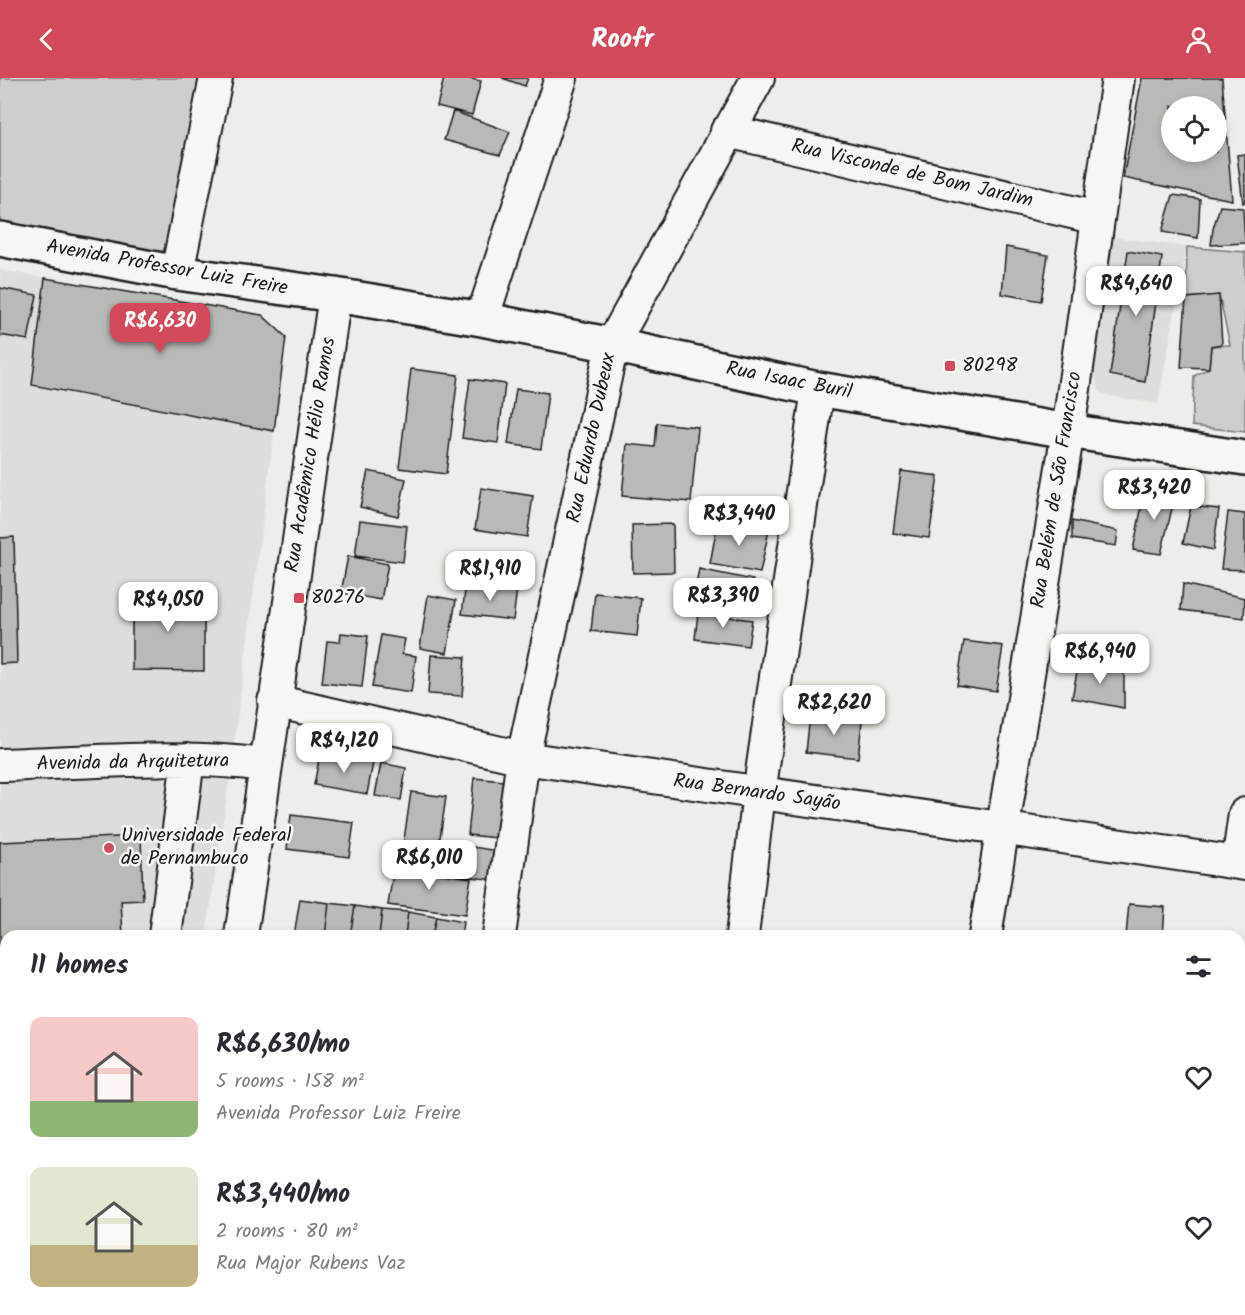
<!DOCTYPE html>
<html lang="en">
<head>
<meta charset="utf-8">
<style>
	:root { --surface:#fff; --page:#f7f7f7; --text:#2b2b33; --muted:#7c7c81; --accent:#d1495b }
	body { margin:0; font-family:Kalam,sans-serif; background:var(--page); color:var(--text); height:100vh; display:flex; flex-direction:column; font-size:22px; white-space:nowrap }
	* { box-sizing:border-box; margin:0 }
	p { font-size:20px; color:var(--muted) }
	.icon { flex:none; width:33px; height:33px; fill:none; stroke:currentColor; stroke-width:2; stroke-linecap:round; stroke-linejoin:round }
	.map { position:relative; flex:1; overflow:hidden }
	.panel { position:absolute; left:0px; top:852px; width:1245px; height:386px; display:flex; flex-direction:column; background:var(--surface); border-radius:18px 18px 0 0; box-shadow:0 3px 9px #0003 }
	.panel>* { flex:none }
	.buttons { position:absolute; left:1161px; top:18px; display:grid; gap:12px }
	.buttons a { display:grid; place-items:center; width:66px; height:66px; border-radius:50%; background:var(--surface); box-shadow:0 3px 9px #0003; font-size:30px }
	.price { position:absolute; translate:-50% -51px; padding:0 14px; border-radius:12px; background:#fff; color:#222; font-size:20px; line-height:39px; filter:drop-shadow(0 2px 3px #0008) }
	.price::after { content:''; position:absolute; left:50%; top:36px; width:18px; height:14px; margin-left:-9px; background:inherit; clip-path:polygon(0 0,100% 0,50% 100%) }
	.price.selected { background:var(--accent); color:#fff }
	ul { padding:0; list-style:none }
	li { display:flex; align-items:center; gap:18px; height:150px; padding:0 30px }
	li span { display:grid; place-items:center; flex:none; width:168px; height:120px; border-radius:12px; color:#555 }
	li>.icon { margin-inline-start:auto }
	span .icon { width:72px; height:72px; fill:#fffc; stroke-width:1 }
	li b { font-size:26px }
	h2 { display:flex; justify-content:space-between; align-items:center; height:72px; padding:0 30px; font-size:26px }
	header { display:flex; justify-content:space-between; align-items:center; height:78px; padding:0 30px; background:var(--accent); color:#fff; font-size:27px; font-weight:700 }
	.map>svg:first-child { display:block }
	.built { fill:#ddddda }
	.green { fill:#cececb; stroke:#757574; stroke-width:1.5 }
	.building { fill:#b9b9b6; stroke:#1c1c1c; stroke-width:1.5; fill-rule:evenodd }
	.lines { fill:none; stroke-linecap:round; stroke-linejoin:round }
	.minor-casing { stroke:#1c1c1c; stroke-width:36 }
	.major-casing { stroke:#1c1c1c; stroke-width:38 }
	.minor { stroke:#f6f6f2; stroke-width:32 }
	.major { stroke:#f6f6f2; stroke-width:33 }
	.poi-dot { fill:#d1495b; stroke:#f6f6f2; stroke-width:2 }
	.labels { text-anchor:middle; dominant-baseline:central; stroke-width:5; stroke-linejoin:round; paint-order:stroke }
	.street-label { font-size:20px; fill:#1c1c1c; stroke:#f6f6f2 }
	.poi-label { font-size:20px; fill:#1c1c1c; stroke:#f6f6f2; text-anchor:start }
</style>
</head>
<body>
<header><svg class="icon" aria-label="back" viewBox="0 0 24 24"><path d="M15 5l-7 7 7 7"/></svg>Roofr<svg class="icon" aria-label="person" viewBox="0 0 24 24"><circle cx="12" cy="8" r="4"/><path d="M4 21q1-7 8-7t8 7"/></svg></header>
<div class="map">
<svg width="1245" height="1237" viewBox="0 0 1245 1237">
	<rect width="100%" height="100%" fill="#edede9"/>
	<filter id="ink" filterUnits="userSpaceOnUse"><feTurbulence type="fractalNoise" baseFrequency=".0167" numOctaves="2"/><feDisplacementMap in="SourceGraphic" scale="12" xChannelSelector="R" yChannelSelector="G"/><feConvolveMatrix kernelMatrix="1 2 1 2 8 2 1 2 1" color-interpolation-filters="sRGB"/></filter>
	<g filter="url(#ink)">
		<path class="built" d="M1104,158L1187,169L1158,326L1101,316L1088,285Z
			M0,192L262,237L286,259L232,683L206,858H6V1232H149L148,1237H0Z"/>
		<path class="green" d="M0,0H213L177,195L0,161Z
			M1187,169L1245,174V354L1192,348L1194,298L1209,290L1211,268L1230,267L1219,217L1186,220Z"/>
		<path class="building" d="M444,0H467L481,3L472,37L437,28Z
			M502,0H528L525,8Z
			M1142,0H1222L1232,122L1123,100ZM1172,28H1216V74H1172Z
			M453,33L510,54L500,77L444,62Z
			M1245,76V124L1243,125L1237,77Z
			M1173,117L1200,121L1198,160L1162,154Z
			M1220,128L1243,130L1245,165L1211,167L1213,151Z
			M1006,169L1048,177L1041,223L1002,216Z
			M1128,173L1162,179L1145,304L1110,297Z
			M45,200L262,237L286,259L274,353L32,307Z
			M0,210L37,217L28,262L0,257Z
			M1219,217L1222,266L1211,268L1209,290L1181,289L1186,220Z
			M411,291L458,297L446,396L399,390Z
			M470,301L505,306L498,365L462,360Z
			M516,311L548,315L541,371L508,366Z
			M657,345L698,349L691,424L622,418L627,366L655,369Z
			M368,393L406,401L398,438L360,429Z
			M901,393L938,398L929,460L893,455Z
			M1146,407L1175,418L1161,476L1133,472Z
			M481,410L533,418L527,459L475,451Z
			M1191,428L1219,431L1213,472L1183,465Z
			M1228,434L1245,436V492L1221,491Z
			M360,442L407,448L403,484L355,478Z
			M718,442L769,452L760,495L710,486Z
			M1072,443L1118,453L1116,468L1072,461Z
			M673,446L674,494L633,495L632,447Z
			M14,459L17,585L0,586V460Z
			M348,478L388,486L381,522L341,515Z
			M699,491L753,502L746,535L693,524Z
			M466,505L517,511L513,542L462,536Z
			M1183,506L1245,520L1244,540L1181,532Z
			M595,515L641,520L637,558L591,553Z
			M132,517H204V593L132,592Z
			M428,517L456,522L447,575L420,570Z
			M698,535L752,542L748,568L695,561Z
			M341,555L368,558L362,609L322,605L327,563L340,564Z
			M381,557L405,561L402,576L416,578L411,615L372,609Z
			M964,563L1003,568L996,613L957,607Z
			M431,577L465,579L462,618L428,616Z
			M1079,583L1124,593V630L1072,620Z
			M810,637L862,643L858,680L806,674Z
			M320,676L373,685L367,716L314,707Z
			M381,685L406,690L401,722L375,718Z
			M474,700L503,703L497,760L468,757Z
			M411,714L446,719L437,780L402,775Z
			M291,737L354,745L349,779L287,771Z
			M141,758L143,822L121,823L123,858H6V941H0V764Z
			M448,765L498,773L494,802L444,795Z
			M394,789L471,800L465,837L388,827Z
			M300,821L329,825L325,858H294Z
			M329,825L355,828L350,858H325Z
			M1129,826L1165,829L1163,858H1126Z
			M355,828L382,832L379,858H350Z
			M382,832L408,834L405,858H379Z
			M408,834L436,839L432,858H405Z
			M436,839L463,844L461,858H432Z
			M0,1026H6V1088H0Z
			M274,1232H310V1237H274Z
			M324,1232H360L359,1237H324Z
			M376,1232H415L414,1237H375Z
			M483,1232L520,1237H483Z
			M650,1232H683L682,1237L650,1236Z"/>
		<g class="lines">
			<defs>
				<path id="minor" d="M727,53L1097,140
					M177,195L216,0
					M482,241L561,0
					M274,623L523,680L1245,786
					M0,687C88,684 177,676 265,687
					M1238,785L1245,736
					M165,858L188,681
					M241,858L335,217
					M499,858L523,680L612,267L758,0
					M742,858L759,715L818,311
					M985,858L1068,353L1118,0
					M1239,1031L1245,1032
					M0,1154H6
					M904,1232L942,1237
					M179,1237L180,1232
					M445,1237L446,1232
					M697,1237V1232"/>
				<path id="major" d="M0,161L177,195L335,217L482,241L612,267L818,311L1068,353L1245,380"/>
			</defs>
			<use href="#minor" class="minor-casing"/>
			<use href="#major" class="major-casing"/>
			<use href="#minor" class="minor"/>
			<use href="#major" class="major"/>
		</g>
	</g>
	<g class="poi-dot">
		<rect x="944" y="282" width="12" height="12" rx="3"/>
		<rect x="293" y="514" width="12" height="12" rx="3"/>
		<circle cx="109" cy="770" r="6"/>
	</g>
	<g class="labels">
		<g class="street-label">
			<text transform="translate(912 96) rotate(13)">Rua Visconde de Bom Jardim</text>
			<text transform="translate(167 190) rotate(10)">Avenida Professor Luiz Freire</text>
			<text transform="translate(789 303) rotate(11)">Rua Isaac Buril</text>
			<text transform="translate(592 360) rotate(-78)">Rua Eduardo Dubeux</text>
			<text transform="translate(311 377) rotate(-81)">Rua Acadêmico Hélio Ramos</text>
			<text transform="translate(1057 412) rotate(-81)">Rua Belém de São Francisco</text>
			<text transform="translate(133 685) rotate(-1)">Avenida da Arquitetura</text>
			<text transform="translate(757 715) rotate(8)">Rua Bernardo Sayão</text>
		</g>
		<g class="poi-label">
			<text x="962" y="288">80298</text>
			<text x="311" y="520">80276</text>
			<text x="121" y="758">Universidade Federal<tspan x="121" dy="23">de Pernambuco</tspan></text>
		</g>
	</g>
</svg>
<div class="buttons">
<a><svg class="icon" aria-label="locate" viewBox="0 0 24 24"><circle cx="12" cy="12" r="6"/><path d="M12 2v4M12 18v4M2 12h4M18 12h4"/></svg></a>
</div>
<b class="price" style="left:1136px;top:239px">R$4,640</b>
<b class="price selected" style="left:160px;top:276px">R$6,630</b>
<b class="price" style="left:1154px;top:443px">R$3,420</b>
<b class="price" style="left:739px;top:469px">R$3,440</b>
<b class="price" style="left:490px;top:524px">R$1,910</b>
<b class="price" style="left:723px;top:551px">R$3,390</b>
<b class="price" style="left:168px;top:555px">R$4,050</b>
<b class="price" style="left:1100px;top:607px">R$6,940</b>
<b class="price" style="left:834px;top:658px">R$2,620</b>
<b class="price" style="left:344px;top:696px">R$4,120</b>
<b class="price" style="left:429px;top:813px">R$6,010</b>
<section class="panel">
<h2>11 homes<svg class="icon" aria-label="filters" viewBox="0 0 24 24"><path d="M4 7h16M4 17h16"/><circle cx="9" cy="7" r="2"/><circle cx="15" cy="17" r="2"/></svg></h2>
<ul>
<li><span style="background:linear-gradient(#f6c9c9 70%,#8fb573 0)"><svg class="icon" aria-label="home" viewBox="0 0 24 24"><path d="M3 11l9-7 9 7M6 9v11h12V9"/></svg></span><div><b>R$6,630/mo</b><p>5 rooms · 158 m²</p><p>Avenida Professor Luiz Freire</p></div><svg class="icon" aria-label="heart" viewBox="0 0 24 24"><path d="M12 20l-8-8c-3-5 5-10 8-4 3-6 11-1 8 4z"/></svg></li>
<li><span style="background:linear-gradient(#dfe7d0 65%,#c2b280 0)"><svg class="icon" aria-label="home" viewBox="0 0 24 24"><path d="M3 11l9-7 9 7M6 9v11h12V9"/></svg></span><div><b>R$3,440/mo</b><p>2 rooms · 80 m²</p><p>Rua Major Rubens Vaz</p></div><svg class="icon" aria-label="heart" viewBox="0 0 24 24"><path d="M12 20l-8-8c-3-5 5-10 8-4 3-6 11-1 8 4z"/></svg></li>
</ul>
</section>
</div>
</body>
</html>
